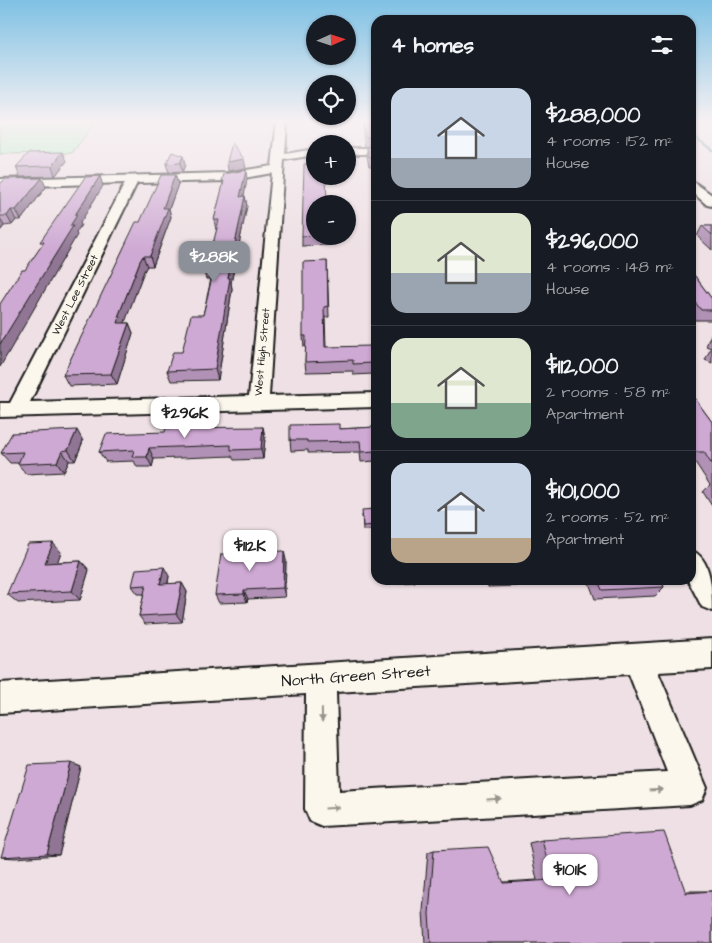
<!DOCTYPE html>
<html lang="en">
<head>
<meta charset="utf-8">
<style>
	:root { --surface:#171b24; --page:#20242c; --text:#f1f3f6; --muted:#9ea1a6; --line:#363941; --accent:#8c9099 }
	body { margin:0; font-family:"Architects Daughter",sans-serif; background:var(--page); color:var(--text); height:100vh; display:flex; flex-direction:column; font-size:19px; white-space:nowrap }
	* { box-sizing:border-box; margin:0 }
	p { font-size:16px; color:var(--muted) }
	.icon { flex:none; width:28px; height:28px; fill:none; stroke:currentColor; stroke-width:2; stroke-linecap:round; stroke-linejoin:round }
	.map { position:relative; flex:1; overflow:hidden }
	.drawer { position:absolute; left:371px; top:15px; width:325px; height:570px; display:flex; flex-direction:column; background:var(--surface); border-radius:15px; box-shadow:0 1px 4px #0004 }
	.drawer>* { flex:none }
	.needle { width:32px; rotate:87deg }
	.buttons { position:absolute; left:306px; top:15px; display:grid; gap:10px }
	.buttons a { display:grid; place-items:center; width:50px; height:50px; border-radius:50%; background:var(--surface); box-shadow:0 1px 4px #0004; font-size:25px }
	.price { position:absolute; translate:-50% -42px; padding:0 11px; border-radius:10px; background:#fff; color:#222; font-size:16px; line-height:32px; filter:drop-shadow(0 1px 2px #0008) }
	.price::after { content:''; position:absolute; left:50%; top:30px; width:15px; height:11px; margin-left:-8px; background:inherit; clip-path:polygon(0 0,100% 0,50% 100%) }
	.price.on { background:var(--accent); color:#fff }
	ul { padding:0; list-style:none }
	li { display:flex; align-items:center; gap:15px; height:125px; padding:0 20px }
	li+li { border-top:1px solid var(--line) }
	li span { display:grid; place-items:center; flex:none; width:140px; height:100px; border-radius:15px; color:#555 }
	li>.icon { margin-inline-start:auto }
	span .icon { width:60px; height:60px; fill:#fffc; stroke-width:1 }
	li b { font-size:21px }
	h2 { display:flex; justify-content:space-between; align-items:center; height:60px; padding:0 20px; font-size:21px }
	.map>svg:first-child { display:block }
	.green { fill:#aaf1be; stroke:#63866d }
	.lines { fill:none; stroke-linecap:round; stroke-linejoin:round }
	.stream { stroke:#5a8a90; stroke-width:2.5 }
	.minor-casing { stroke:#1c1c1c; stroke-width:4 }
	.minor { fill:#fbf7ec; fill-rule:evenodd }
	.wall { fill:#b191b5; stroke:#1c1c1c }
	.shaded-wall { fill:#907694; stroke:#1c1c1c }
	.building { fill:#cea9d3; stroke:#1c1c1c }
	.oneway { fill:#97948e }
	.labels { text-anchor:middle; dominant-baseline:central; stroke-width:4; stroke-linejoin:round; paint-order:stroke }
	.far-street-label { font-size:11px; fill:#1c1c1c; stroke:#fbf7ec }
	.near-street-label { font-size:16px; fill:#1c1c1c; stroke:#fbf7ec }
</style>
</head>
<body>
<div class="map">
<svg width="712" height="943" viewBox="0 0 712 943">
	<rect width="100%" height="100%" fill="#eee0e4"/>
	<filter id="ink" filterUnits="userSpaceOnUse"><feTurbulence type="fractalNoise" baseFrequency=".02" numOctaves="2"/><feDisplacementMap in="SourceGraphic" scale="10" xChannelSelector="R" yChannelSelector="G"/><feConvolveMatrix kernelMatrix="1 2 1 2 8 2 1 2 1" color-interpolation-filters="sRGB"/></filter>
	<g filter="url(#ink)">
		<path class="green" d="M0,121H96L72,153L0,154Z"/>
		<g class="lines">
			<path class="stream" d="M691,134L712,150"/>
			<defs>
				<path id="minor" d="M277,121H287L285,154L315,149V155L284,160L269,396L376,393V407L0,417V403H10L125,183L0,187V179L228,173L272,166ZM272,173L249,396L30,402L137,183L228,181Z
					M348,148H376V154H348Z
					M691,180L712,195V206L707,205L691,191Z
					M691,550C712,559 712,589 712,611L702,607L688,580H691Z
					M712,639V669L658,672L707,788L702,800L690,805L322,826L310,821L305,809L306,694L0,713V683ZM629,674L667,772L339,791L336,692Z"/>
			</defs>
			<use href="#minor" class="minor-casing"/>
			<use href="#minor" class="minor"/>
		</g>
		<path class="wall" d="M363,125H376V166H369L367,156V147H370L365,146L363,134Z
			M183,156L185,165L182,172L169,173L166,164Z
			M67,161L55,176L20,177L16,167Z
			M175,175L178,184L169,209L171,217L153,266H147L144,271L124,323H129L133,333L117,384L69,386L63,375L140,222Z
			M247,179L244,196H245L247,206L231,283L232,289L218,380L171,381L167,371L182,352L203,315L211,279H206L203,269L211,252L217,230H216L214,220L223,186L222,181Z
			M0,184L46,187L21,220H16L12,225L4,226L0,231Z
			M315,204V236H329V245L302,246V236Z
			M702,226H712V250L697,236Z
			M327,261L329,317H325L326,347L373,363V374L353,375V371L306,372L305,362L306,347H304L303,336Z
			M691,271L712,299V320H695L691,315Z
			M712,332V363L705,360L711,348L706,346Z
			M691,393L712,422V506L703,492L710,485L695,462L691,463Z
			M263,427L265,438L263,459L234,460L232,456L154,459L152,467H137L134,461L106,462L99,452Z
			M376,427V461L361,462L360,452L308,453V450L291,451L290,440L339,429Z
			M83,441L75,461H69L64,472L26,474L18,464V463H10L1,453Z
			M376,509V530H363L362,515Z
			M61,552L57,562L81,561L89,570L80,600L18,603L7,594Z
			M286,560L285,597L248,599L247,602L219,603L215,595Z
			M169,576L168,584L182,583L187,592L182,622L145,624L139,616L144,594H138L132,586Z
			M394,580H415V582L394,583Z
			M486,580H520L517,586L488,587Z
			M588,580H661L664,587L655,596L595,599Z
			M71,763L81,767L59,855L15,858L1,857Z
			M542,840L685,891H712V943H425L423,911L428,852L434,850L504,882L537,880L529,843Z"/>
		<path class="shaded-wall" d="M63,152L67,161L55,176L52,166Z
			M183,156L185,165L182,172L180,163Z
			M244,159L246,168L228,171L227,162Z
			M246,170L247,179L242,206L240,197Z
			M175,175L178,184L169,209L171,217L153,266L150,256L163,208Z
			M100,176L103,186L80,223L81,225L76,233L77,235L0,367V344L70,226L75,215Z
			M42,178L46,187L21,220L16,210Z
			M245,196L247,206L231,283L232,289L218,380L215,369L228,278Z
			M11,210L16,220L12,225L7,216Z
			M0,218L4,226L0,231Z
			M143,256L147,266L144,271L124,325L118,323V317L140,261Z
			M129,323L133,333L117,384L111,374Z
			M263,427L265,438L263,459L261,449Z
			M77,430L83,441L75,461L68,450Z
			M149,448L154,459L152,467L147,457Z
			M62,451L69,461L64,472L57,462Z
			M53,543L61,552L54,572L45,563Z
			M284,551L286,560L285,597L283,588Z
			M81,561L89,570L80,600L72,591Z
			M164,567L169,576L166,593L160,584Z
			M182,583L187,592L182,622L176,614Z
			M244,590L248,599L247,602L244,594Z
			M71,763L81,767L59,855L47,854Z"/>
		<path class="building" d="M363,125H376V139L366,137Z
			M232,143L244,159L227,162Z
			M367,147H376V157H369Z
			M63,152L52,166L16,167L29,153Z
			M172,152L183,156L180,163L166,164Z
			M315,162V176H326L327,204H315V235L302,236L304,164Z
			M246,170L240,197L245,196L228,278H230L215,369L167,371L173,352H182L191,315H203L214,269H203L208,252H211L219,220H214L224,181H222L224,174Z
			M161,175H175L163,208H168L150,256H143L140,261L118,317H120L118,323H129L111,374L63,375L136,222H140Z
			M100,176L75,215H77L70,226H73L0,344V304L22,270H25L44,242H40L85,177Z
			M42,178L16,210H11L7,216H0V184L5,179Z
			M702,226H712V235Z
			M327,261L328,306L324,307L325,347L371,346L373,363L353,364V360L305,362L306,336H303V262Z
			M691,271L712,299V310H701L691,297Z
			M691,393L712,422V465L704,452H691Z
			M339,424V429L376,427V451L361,452L360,441L307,442V440H290V425Z
			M263,427L261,449L231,450V445L149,448L147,457H132L134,450L99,452L106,434L165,432L166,428Z
			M77,430L68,450L62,451L57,462L18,464L23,452L1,453L12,433Z
			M376,509V525L363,526L362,510Z
			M53,543L45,563L81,561L72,591L7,594L28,544Z
			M284,551L283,588L244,590V594L215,595L221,554Z
			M164,567L160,584L182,583L176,614L139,616L146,585L132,586L136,569Z
			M598,580H661L664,587L602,590Z
			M71,763L47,854L1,857L29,765Z
			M664,832L686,893L712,891V943H431L429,914L434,850L488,847L504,883L552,880L542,840Z"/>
		<defs><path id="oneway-solid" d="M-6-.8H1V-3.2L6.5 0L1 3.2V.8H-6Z" transform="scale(1.25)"/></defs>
		<g class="oneway">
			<use href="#oneway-solid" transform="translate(322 715) rotate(89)"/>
			<use href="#oneway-solid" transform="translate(656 790) rotate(-3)"/>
			<use href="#oneway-solid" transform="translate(494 799) rotate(-3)"/>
			<use href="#oneway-solid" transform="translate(332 808) rotate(-3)"/>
		</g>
	</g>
	<linearGradient id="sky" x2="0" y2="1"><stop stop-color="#7fc1e4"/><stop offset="0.48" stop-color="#f7f1f3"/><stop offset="1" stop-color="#f7f1f3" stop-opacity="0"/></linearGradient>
	<rect width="712" height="253" fill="url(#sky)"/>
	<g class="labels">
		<g class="far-street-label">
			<text transform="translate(75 295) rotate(-63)">West Lee Street</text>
			<text transform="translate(262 352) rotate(-85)">West High Street</text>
		</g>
		<g class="near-street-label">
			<text transform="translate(356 676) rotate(-4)">North Green Street</text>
		</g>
	</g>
</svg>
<div class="buttons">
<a><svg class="needle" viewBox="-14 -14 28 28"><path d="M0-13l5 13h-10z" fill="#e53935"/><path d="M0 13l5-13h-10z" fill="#9ea1a6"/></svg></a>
<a><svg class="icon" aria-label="locate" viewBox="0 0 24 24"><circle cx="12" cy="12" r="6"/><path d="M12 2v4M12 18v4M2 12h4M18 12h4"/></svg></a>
<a>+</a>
<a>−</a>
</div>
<b class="price on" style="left:214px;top:283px">$288K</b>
<b class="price" style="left:185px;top:439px">$296K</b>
<b class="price" style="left:250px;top:572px">$112K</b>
<b class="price" style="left:570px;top:896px">$101K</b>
<section class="drawer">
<h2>4 homes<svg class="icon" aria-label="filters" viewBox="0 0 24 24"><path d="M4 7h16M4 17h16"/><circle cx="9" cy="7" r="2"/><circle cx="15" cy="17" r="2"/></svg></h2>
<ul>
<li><span style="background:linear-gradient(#c9d6e8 70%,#9aa5b1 0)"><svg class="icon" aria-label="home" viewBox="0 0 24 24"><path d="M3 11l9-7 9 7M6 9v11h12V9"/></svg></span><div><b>$288,000</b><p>4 rooms · 152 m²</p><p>House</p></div></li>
<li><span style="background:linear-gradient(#dfe7d0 60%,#9aa5b1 0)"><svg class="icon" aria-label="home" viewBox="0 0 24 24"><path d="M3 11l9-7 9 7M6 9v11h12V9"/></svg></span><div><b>$296,000</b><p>4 rooms · 148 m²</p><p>House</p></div></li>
<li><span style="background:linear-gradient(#dfe7d0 65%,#7fa58c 0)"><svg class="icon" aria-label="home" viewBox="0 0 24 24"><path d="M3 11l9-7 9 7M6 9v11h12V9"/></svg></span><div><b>$112,000</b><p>2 rooms · 58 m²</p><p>Apartment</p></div></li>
<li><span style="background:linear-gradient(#c9d6e8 75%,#b9a48a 0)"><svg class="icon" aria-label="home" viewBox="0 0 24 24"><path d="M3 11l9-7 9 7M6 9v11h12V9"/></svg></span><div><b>$101,000</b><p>2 rooms · 52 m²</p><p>Apartment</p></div></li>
</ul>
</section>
</div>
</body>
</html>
